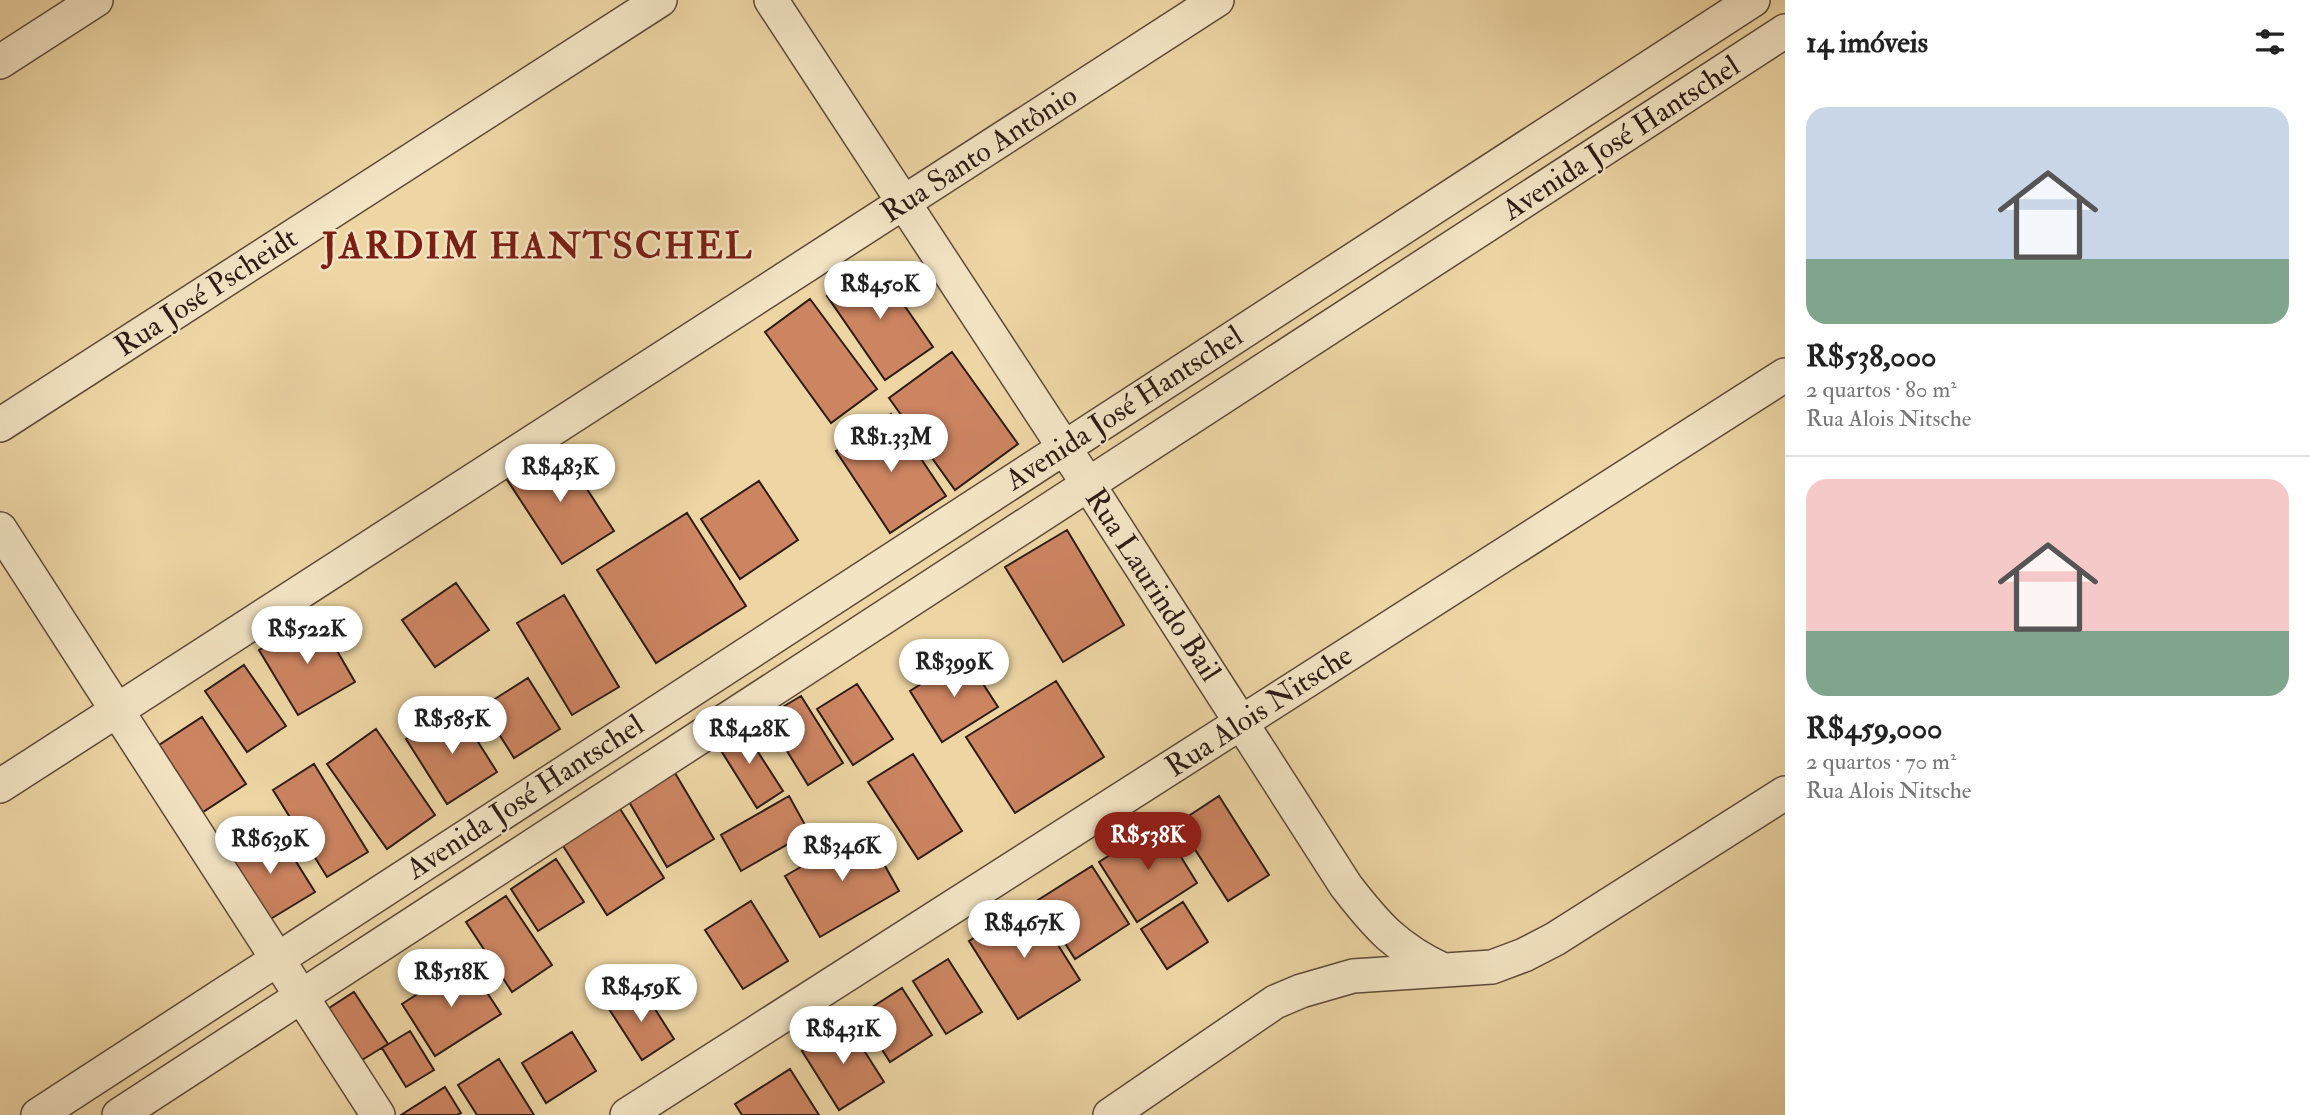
<!DOCTYPE html>
<html lang="pt">
<head>
<meta charset="utf-8">
<style>
	:root { --surface:#fff; --page:#f6f6f6; --text:#222; --muted:#767676; --line:#e0e0e0; --accent:#8f2418 }
	body { margin:0; font-family:"IM FELL Double Pica",serif; background:var(--page); color:var(--text); height:100vh; display:flex; flex-direction:column; font-size:26px; white-space:nowrap }
	* { box-sizing:border-box; margin:0 }
	p { font-size:23px; color:var(--muted) }
	.icon { flex:none; width:38px; height:38px; fill:none; stroke:currentColor; stroke-width:2; stroke-linecap:round; stroke-linejoin:round }
	.map { position:relative; flex:1; overflow:hidden }
	.sheet { display:flex; flex-direction:column; background:var(--surface); width:525px }
	.sheet>* { flex:none }
	.price { position:absolute; translate:-50% -60px; padding:0 16px; border-radius:24px; background:#fff; color:#222; font-size:23px; line-height:46px; filter:drop-shadow(0 2px 4px #0008) }
	.price::after { content:''; position:absolute; left:50%; top:42px; width:21px; height:16px; margin-left:-10px; background:inherit; clip-path:polygon(0 0,100% 0,50% 100%) }
	.price.active { background:var(--accent); color:#fff }
	ul { padding:0; list-style:none }
	li { display:grid; align-content:center; gap:14px; height:371px; padding:0 21px }
	li+li { border-top:2px solid var(--line) }
	li span { display:grid; place-items:center; height:217px; border-radius:21px; color:#555 }
	li>.icon { margin-inline-start:auto }
	span .icon { width:126px; height:126px; fill:#fffc; stroke-width:1 }
	li b { font-size:30px }
	h2 { display:flex; justify-content:space-between; align-items:center; height:84px; padding:0 21px; font-size:30px }
	main { display:flex; flex:1; min-height:0 }
	.map>svg:first-child { display:block }
	.building { fill:#cc8461; stroke:#2d1c16; stroke-width:2 }
	.lines { fill:none; stroke-linecap:round; stroke-linejoin:round }
	.street-casing { stroke:#5d4a3a; stroke-width:36 }
	.street { stroke:#f3e4c4; stroke-width:33 }
	.labels { text-anchor:middle; dominant-baseline:central; stroke-width:5; stroke-linejoin:round; paint-order:stroke }
	.street-label { font-size:30px; fill:#2d1c16; stroke:#f3e4c4 }
	.district-label { font-size:37px; font-weight:bold; letter-spacing:2px; fill:#7a1f14; stroke:#f3e4c4 }
</style>
</head>
<body>
<main>
<div class="map">
<svg width="1785" height="1115" viewBox="0 0 1785 1115">
	<rect width="100%" height="100%" fill="#edd5a4"/>
	<filter id="stains"><feTurbulence type="fractalNoise" baseFrequency=".00286" numOctaves="4"/><feColorMatrix values="0 0 0 0 .2 0 0 0 0 .09 0 0 0 0 .02 0 0 0 .5 -.17"/></filter>
	<radialGradient id="worn" r=".72"><stop offset=".6" stop-color="#630" stop-opacity="0"/><stop offset="1" stop-color="#630" stop-opacity=".3"/></radialGradient>
	<path class="building" d="M875,263L933,347L885,380L827,296Z
		M810,299L877,389L831,423L765,332Z
		M952,352L1018,444L955,490L889,398Z
		M891,414L946,496L890,533L836,451Z
		M558,444L614,531L562,564L506,478Z
		M759,481L798,540L740,579L701,519Z
		M687,513L746,606L656,663L597,570Z
		M1067,530L1124,625L1063,662L1005,567Z
		M456,583L489,630L435,667L402,620Z
		M564,595L619,687L572,715L517,623Z
		M317,616L355,682L298,715L259,650Z
		M965,656L998,707L942,742L910,691Z
		M244,665L286,726L247,752L205,691Z
		M528,678L560,729L514,758L482,707Z
		M1056,681L1104,757L1015,813L966,737Z
		M857,684L893,739L853,765L817,709Z
		M801,696L843,763L808,785L766,717Z
		M456,707L497,772L447,804L406,739Z
		M202,717L246,784L203,812L159,745Z
		M740,724L783,791L757,808L715,741Z
		M376,729L435,815L387,849L327,764Z
		M913,754L962,831L918,859L868,782Z
		M314,764L368,852L327,877L273,790Z
		M675,773L714,839L667,867L628,800Z
		M789,796L809,832L741,871L721,835Z
		M1219,796L1269,875L1228,901L1178,823Z
		M617,804L664,878L607,915L560,841Z
		M1160,823L1197,883L1137,922L1099,862Z
		M275,828L315,892L264,923L225,860Z
		M865,830L899,891L820,937L785,876Z
		M556,859L584,902L538,931L511,889Z
		M1092,866L1129,924L1075,959L1038,900Z
		M506,896L552,965L512,992L466,922Z
		M751,901L788,961L743,989L705,930Z
		M1031,902L1080,980L1018,1019L969,941Z
		M1183,902L1208,942L1167,969L1141,929Z
		M948,959L982,1012L946,1034L913,981Z
		M467,962L501,1014L435,1056L402,1004Z
		M641,987L674,1039L642,1060L609,1009Z
		M902,988L932,1035L890,1062L860,1015Z
		M354,992L388,1044L362,1060L329,1008Z
		M846,1022L884,1082L839,1110L802,1051Z
		M410,1031L434,1070L406,1087L382,1048Z
		M572,1032L596,1071L546,1103L522,1063Z
		M499,1059L534,1115H477L458,1085Z
		M790,1069L819,1115H742L735,1104Z
		M445,1087L461,1113L457,1115H401Z"/>
	<g class="lines">
		<defs>
			<path id="street" d="M771,0L1088,484L1346,886C1377,926 1396,948 1443,970
				M0,62L96,0
				M0,425L660,0
				M0,529L378,1115
				M0,786L1217,0
				M38,1115L1753,0
				M119,1115L1785,31
				M627,1115L1785,375
				M1110,1115L1275,1002L1301,991L1353,976L1492,967L1524,955L1555,939L1785,793"/>
		</defs>
		<use href="#street" class="street-casing"/>
		<use href="#street" class="street"/>
	</g>
	<g class="labels">
		<g class="street-label">
			<text transform="translate(1621 138) rotate(-33)">Avenida José Hantschel</text>
			<text transform="translate(979 154) rotate(-33)">Rua Santo Antônio</text>
			<text transform="translate(206 292) rotate(-33)">Rua José Pscheidt</text>
			<text transform="translate(1124 408) rotate(-33)">Avenida José Hantschel</text>
			<text transform="translate(1153 585) rotate(57)">Rua Laurindo Bail</text>
			<text transform="translate(1259 711) rotate(-33)">Rua Alois Nitsche</text>
			<text transform="translate(525 797) rotate(-33)">Avenida José Hantschel</text>
		</g>
		<g class="district-label">
			<text x="538" y="246">JARDIM HANTSCHEL</text>
		</g>
	</g>
	<rect width="100%" height="100%" filter="url(#stains)"/>
	<rect width="100%" height="100%" fill="url(#worn)"/>
</svg>
<b class="price" style="left:880px;top:321px">R$450K</b>
<b class="price" style="left:891px;top:474px">R$1.33M</b>
<b class="price" style="left:560px;top:504px">R$483K</b>
<b class="price" style="left:307px;top:666px">R$522K</b>
<b class="price" style="left:954px;top:699px">R$399K</b>
<b class="price" style="left:452px;top:756px">R$585K</b>
<b class="price" style="left:749px;top:766px">R$428K</b>
<b class="price active" style="left:1148px;top:872px">R$538K</b>
<b class="price" style="left:270px;top:876px">R$639K</b>
<b class="price" style="left:842px;top:883px">R$346K</b>
<b class="price" style="left:1024px;top:960px">R$467K</b>
<b class="price" style="left:451px;top:1009px">R$518K</b>
<b class="price" style="left:641px;top:1024px">R$459K</b>
<b class="price" style="left:843px;top:1066px">R$431K</b>
</div>
<section class="sheet">
<h2>14 imóveis<svg class="icon" aria-label="filters" viewBox="0 0 24 24"><path d="M4 7h16M4 17h16"/><circle cx="9" cy="7" r="2"/><circle cx="15" cy="17" r="2"/></svg></h2>
<ul>
<li><span style="background:linear-gradient(#c9d6e8 70%,#7fa58c 0)"><svg class="icon" aria-label="home" viewBox="0 0 24 24"><path d="M3 11l9-7 9 7M6 9v11h12V9"/></svg></span><div><b>R$538,000</b><p>2 quartos · 80 m²</p><p>Rua Alois Nitsche</p></div></li>
<li><span style="background:linear-gradient(#f6c9c9 70%,#7fa58c 0)"><svg class="icon" aria-label="home" viewBox="0 0 24 24"><path d="M3 11l9-7 9 7M6 9v11h12V9"/></svg></span><div><b>R$459,000</b><p>2 quartos · 70 m²</p><p>Rua Alois Nitsche</p></div></li>
</ul>
</section>
</main>
</body>
</html>
